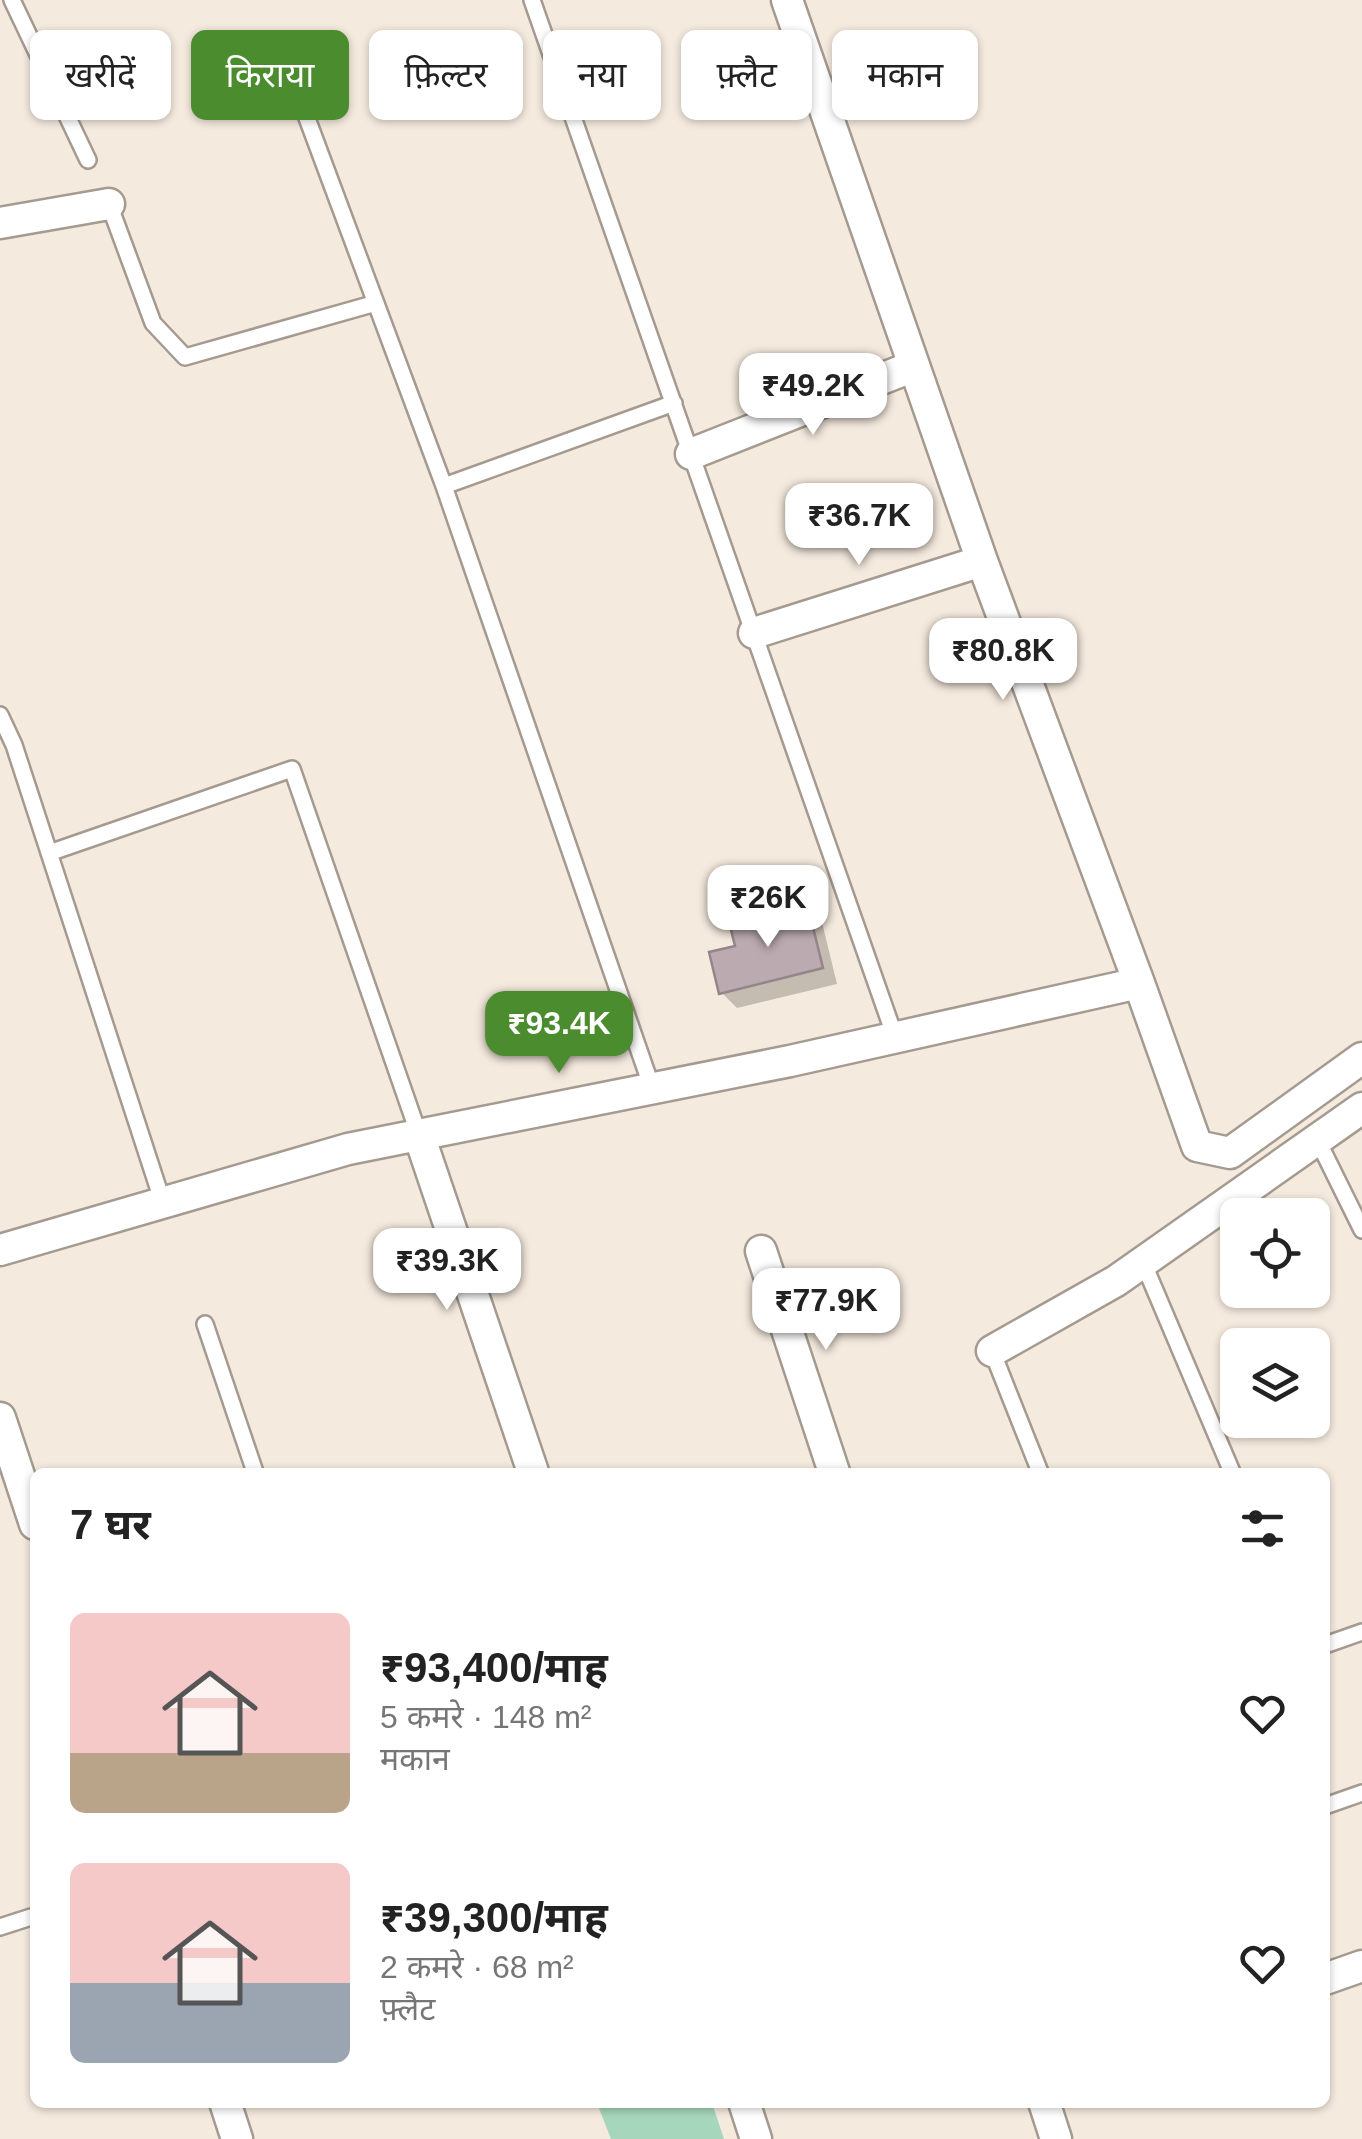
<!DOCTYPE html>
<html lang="hi">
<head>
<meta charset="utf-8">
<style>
	:root { --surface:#fff; --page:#f2f2f2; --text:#222; --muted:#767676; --accent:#4b8c2e }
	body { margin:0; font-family:Arial,"Noto Sans Devanagari",sans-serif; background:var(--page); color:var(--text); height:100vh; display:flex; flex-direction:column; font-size:38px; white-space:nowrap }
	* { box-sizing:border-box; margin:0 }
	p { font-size:32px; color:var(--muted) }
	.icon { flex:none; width:55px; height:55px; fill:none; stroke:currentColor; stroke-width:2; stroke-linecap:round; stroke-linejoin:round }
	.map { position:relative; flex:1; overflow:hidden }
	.details { position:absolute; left:30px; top:1468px; width:1300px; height:640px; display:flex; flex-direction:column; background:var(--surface); border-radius:15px; box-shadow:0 2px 8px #0004 }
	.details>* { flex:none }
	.guide { position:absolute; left:30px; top:30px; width:1302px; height:90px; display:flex; gap:20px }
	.fabs { position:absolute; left:1220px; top:1198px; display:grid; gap:20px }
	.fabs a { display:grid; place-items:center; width:110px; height:110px; border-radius:15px; background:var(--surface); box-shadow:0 2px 8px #0004; font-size:50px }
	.price { position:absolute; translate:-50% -85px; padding:0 22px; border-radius:20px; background:#fff; color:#222; font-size:32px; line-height:65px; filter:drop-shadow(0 2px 5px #0008) }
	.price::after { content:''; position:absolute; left:50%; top:60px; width:30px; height:22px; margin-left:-15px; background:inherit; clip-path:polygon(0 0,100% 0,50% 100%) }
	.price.active { background:var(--accent); color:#fff }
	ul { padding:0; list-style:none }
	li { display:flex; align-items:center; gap:30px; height:250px; padding:0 40px }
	li span { display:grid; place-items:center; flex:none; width:280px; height:200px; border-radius:15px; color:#555 }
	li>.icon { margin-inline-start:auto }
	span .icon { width:120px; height:120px; fill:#fffc; stroke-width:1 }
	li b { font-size:42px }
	h2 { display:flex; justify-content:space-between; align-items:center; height:120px; padding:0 40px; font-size:42px }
	.chip { padding:0 35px; border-radius:15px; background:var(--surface); box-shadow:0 2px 8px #0004; font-size:35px; line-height:90px }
	.chip.active { background:var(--accent); color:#fff }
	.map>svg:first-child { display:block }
	.green { fill:#a6d6bb }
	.shadow { fill:#0003 }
	.building { fill:#bbabb1; stroke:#94858a; stroke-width:2.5 }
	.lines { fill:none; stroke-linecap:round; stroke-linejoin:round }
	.service-casing { stroke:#a49a8f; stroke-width:20 }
	.minor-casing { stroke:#a49a8f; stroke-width:35 }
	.service { stroke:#fff; stroke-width:15 }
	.minor { stroke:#fff; stroke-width:30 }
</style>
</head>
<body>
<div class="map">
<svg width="1362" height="2139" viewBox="0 0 1362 2139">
	<rect width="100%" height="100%" fill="#f5eade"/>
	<path class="green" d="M597,2103H712L724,2139H611Z"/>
	<path class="shadow" d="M806,902L821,918L837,984L737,1008L721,992L738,948Z"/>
	<path class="building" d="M806,899L823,968L719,994L709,952L735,946L730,926L784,913L782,905Z"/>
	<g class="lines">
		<defs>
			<path id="service" d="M12,0L88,160
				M532,0L895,1037
				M301,102L444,486L652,1088
				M109,204L153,323L185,357L376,303
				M444,486L674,403
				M0,715L14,745L163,1203
				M49,853L292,769L419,1135
				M1317,1139L1362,1230
				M1143,1262L1232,1472
				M205,1324L255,1472
				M992,1351L1040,1472
				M1325,1645L1362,1632
				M1325,1806L1362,1793
				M0,1927L31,1917"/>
			<path id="minor" d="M787,0L982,561L1139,983L1197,1146L1230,1153L1362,1058
				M0,223L109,204
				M691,454L914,366
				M754,633L982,561
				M419,1135L533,1472
				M0,1250L348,1149L790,1061L1139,983
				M761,1251L834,1472
				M992,1351L1116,1281L1362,1108
				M0,1418L35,1524
				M1325,1979L1362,1966
				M225,2102L237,2139
				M744,2102L756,2139
				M1044,2102L1056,2139"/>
		</defs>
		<use href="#service" class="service-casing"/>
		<use href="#minor" class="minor-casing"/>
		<use href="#service" class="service"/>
		<use href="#minor" class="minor"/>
	</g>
</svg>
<div class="fabs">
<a><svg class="icon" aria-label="locate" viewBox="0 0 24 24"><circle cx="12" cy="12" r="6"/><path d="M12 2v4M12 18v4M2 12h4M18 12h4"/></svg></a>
<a><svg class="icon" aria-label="layers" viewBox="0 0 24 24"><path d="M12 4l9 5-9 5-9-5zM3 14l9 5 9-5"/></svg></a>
</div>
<b class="price" style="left:813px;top:438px">₹49.2K</b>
<b class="price" style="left:859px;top:568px">₹36.7K</b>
<b class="price" style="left:1003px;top:703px">₹80.8K</b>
<b class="price" style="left:768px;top:950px">₹26K</b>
<b class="price active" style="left:559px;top:1076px">₹93.4K</b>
<b class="price" style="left:447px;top:1313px">₹39.3K</b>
<b class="price" style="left:826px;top:1353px">₹77.9K</b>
<div class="guide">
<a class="chip">खरीदें</a>
<a class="chip active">किराया</a>
<a class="chip">फ़िल्टर</a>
<a class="chip">नया</a>
<a class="chip">फ़्लैट</a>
<a class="chip">मकान</a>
</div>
<section class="details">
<h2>7 घर<svg class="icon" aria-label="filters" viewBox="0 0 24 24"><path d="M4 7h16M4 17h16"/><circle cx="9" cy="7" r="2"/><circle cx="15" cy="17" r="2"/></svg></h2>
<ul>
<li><span style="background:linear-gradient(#f6c9c9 70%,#b9a48a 0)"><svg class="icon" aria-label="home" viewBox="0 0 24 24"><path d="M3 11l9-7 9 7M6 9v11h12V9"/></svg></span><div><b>₹93,400/माह</b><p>5 कमरे · 148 m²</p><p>मकान</p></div><svg class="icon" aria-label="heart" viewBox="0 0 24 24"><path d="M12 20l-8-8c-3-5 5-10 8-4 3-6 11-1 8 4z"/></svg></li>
<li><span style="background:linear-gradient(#f6c9c9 60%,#9aa5b1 0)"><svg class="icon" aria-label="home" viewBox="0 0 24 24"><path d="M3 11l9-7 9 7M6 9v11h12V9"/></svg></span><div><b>₹39,300/माह</b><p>2 कमरे · 68 m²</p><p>फ़्लैट</p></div><svg class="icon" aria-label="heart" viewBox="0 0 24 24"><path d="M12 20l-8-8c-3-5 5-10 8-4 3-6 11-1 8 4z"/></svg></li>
</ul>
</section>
</div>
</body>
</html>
